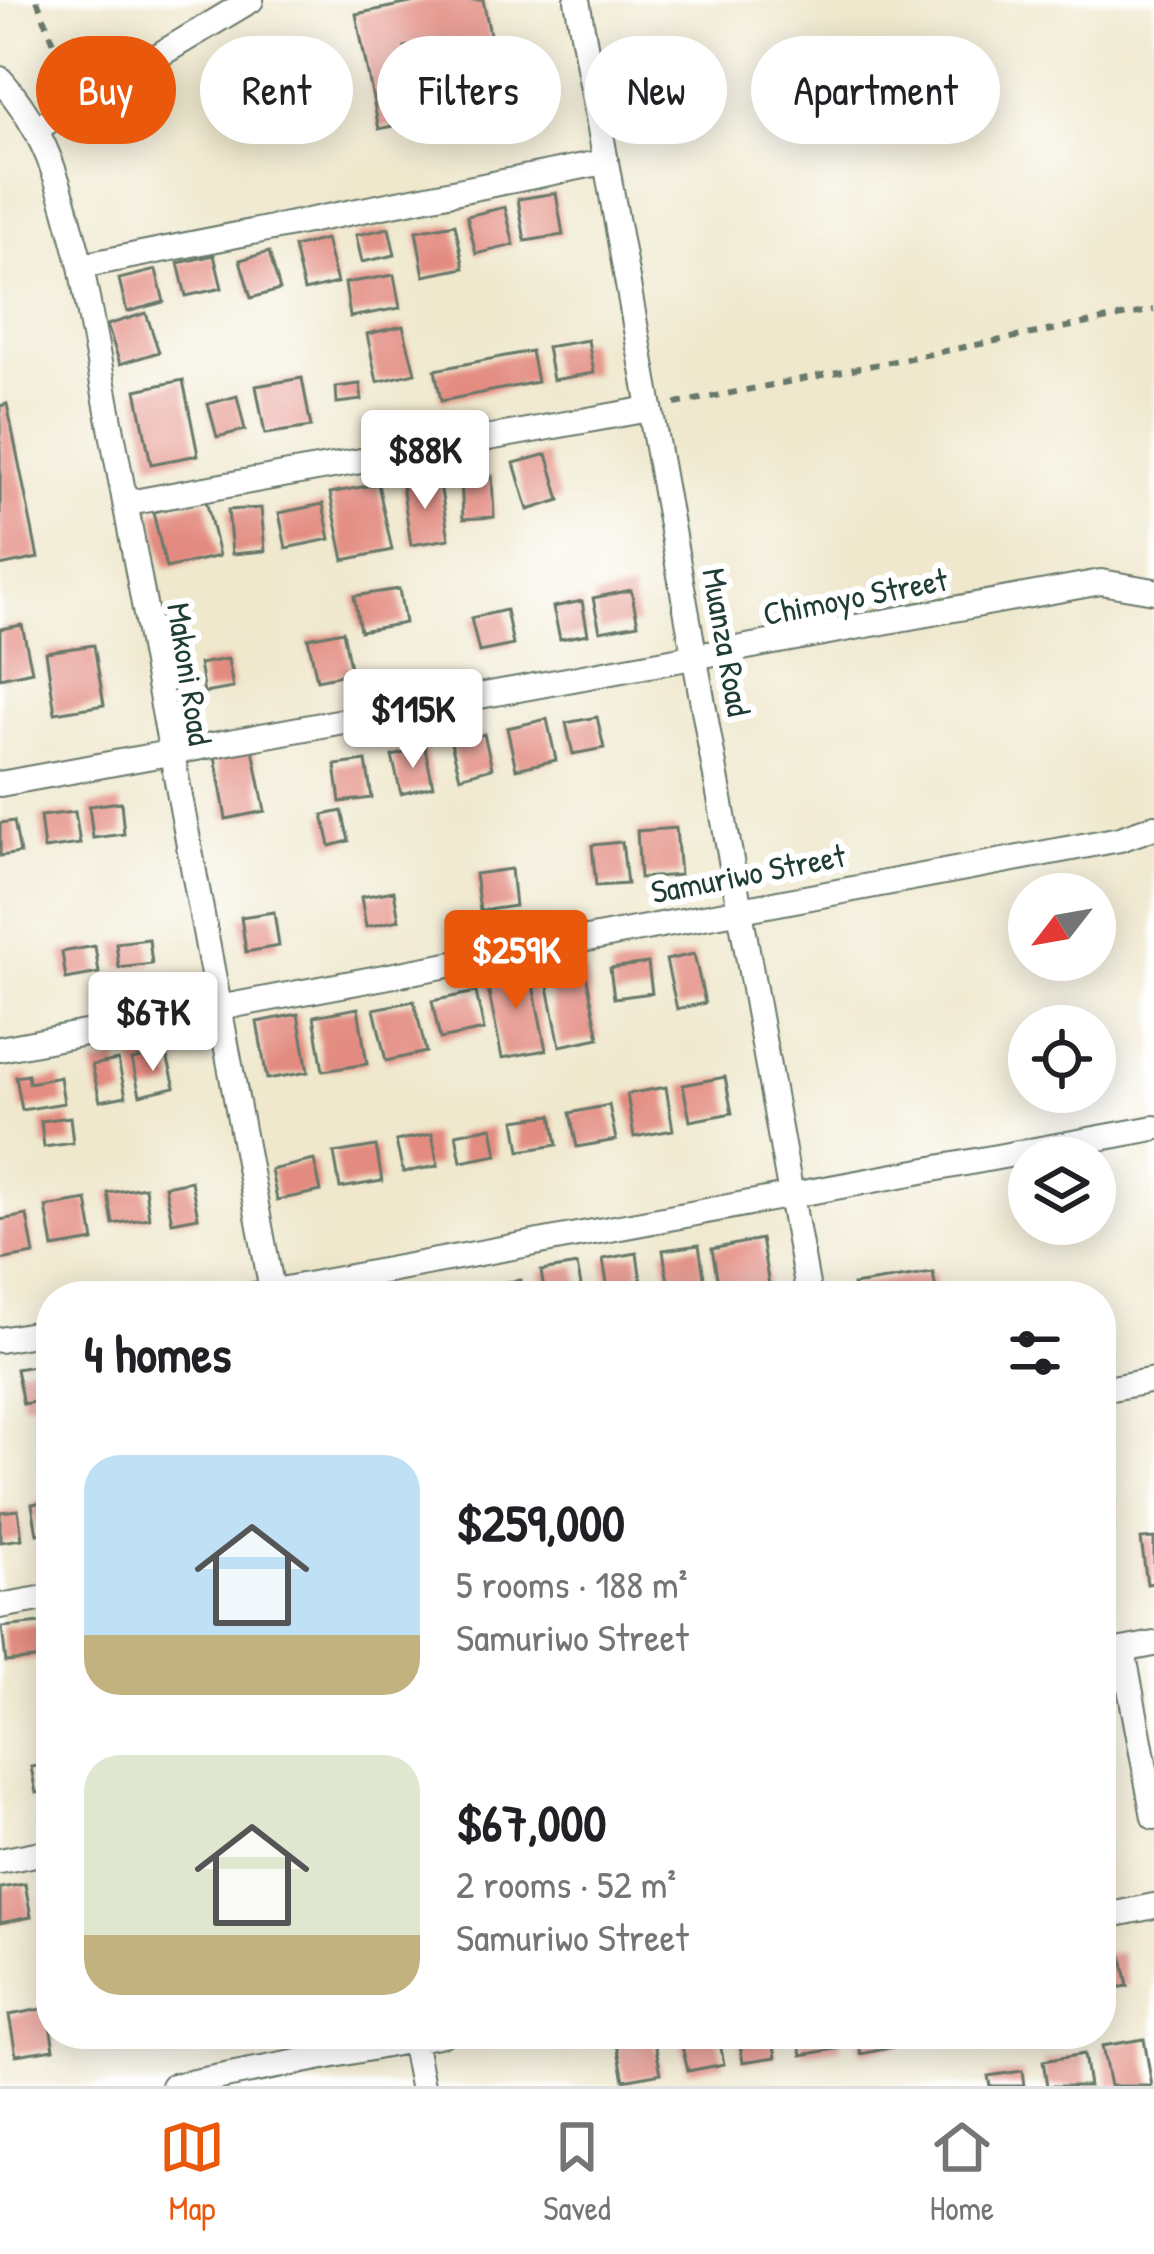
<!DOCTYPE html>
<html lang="en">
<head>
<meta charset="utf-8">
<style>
	:root { --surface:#fff; --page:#f2f2f2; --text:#202124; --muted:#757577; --line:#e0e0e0; --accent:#ea580c }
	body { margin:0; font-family:"Patrick Hand",sans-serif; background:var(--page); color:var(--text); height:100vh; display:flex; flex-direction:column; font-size:45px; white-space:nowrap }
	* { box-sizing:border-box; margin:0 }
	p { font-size:39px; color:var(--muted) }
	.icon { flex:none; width:66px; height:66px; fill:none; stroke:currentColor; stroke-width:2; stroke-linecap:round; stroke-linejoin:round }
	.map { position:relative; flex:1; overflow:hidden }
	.details { position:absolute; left:36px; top:1281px; width:1080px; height:768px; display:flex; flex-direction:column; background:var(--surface); border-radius:48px; box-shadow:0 6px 30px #0003 }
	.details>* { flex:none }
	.banner { position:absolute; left:36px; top:36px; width:1083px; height:108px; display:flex; gap:24px }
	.needle { width:78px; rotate:239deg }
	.tools { position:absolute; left:1008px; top:873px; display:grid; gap:24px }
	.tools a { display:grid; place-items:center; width:108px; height:108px; border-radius:50%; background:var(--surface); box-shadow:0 6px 30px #0003; font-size:60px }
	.price { position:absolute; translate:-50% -102px; padding:0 27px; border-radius:12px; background:#fff; color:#222; font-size:39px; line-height:78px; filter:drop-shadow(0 3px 6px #0008) }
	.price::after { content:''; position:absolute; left:50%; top:72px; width:36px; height:27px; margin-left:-18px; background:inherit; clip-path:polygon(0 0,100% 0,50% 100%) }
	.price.current { background:var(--accent); color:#fff }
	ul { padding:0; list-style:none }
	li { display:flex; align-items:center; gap:36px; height:300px; padding:0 48px }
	li span { display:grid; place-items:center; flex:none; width:336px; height:240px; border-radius:36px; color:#555 }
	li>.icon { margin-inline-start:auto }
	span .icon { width:144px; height:144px; fill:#fffc; stroke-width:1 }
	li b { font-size:51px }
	h2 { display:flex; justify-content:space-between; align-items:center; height:144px; padding:0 48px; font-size:51px }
	.pill { padding:0 42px; border-radius:54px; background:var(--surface); box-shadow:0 6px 30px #0003; font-size:42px; line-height:108px }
	.pill.current { background:var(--accent); color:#fff }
	.tabs { display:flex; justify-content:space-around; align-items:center; height:168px; border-top:3px solid var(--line); background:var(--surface); font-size:33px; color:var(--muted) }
	.tabs a { display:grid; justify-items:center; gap:6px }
	.tabs .current { color:var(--accent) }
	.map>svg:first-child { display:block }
	.building { fill:#e38b80 }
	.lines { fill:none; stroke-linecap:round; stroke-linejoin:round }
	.minor-casing { stroke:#68796a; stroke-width:28 }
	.path { stroke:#68796a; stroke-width:6; stroke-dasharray:9 9; stroke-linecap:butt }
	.minor { stroke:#fff; stroke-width:24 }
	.labels { text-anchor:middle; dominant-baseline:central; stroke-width:12; stroke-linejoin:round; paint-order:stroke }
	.street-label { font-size:33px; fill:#1f3d34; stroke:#fff }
</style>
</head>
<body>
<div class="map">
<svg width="1154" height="2086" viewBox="0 0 1154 2086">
	<rect width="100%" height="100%" fill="#fff"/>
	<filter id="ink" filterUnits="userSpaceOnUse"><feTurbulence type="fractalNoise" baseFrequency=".00833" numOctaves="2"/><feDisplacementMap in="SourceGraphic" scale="24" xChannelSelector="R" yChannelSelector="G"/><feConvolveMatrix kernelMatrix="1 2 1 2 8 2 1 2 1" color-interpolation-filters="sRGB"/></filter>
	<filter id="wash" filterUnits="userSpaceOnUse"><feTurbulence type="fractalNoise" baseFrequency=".004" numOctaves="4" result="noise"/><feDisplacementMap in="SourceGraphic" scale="48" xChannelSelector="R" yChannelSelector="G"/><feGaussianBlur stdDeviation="2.7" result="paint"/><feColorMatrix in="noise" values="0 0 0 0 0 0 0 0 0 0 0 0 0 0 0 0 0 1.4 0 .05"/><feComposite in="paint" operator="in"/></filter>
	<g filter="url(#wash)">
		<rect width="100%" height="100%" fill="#efe8cd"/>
		<g id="blocks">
			<path class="building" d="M425,0H483L503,98L453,108L439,40L405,47L420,120L379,129L356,14Z
				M556,193L563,235L525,241L518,199Z
				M505,207L514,245L476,254L467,216Z
				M455,224L464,268L424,276L416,231Z
				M389,228L395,255L362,262L356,235Z
				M326,239L337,283L304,291L294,247Z
				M269,252L280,290L251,298L240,260Z
				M214,255L222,288L186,296L178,263Z
				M156,270L164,302L127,312L119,279Z
				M394,275L400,308L350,317L345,283Z
				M146,313L159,352L120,364L107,325Z
				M403,326L415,373L377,382L367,334Z
				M588,340L594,373L553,380L547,347Z
				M531,351L537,382L441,401L435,370Z
				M302,378L311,427L265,434L256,386Z
				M183,380L198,455L151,464L136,390Z
				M360,384L362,400L337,403L336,387Z
				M237,396L245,430L217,437L208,404Z
				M7,404L38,558L0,566V406Z
				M547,454L560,500L528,510L514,463Z
				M492,476L494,517L463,519L461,478Z
				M439,478L449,539L411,545L402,485Z
				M378,484L392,550L344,560L330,493Z
				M206,500L219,556L166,568L153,512Z
				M323,504L330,539L286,548L279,513Z
				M261,508L265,551L232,554L228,510Z
				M399,589L405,623L360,631L354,596Z
				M631,590L638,624L600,631L593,598Z
				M582,601L588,634L560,639L553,607Z
				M506,610L513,645L479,652L471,618Z
				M22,625L32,671L0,678V629Z
				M343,631L351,673L317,680L308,638Z
				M94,645L104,705L55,713L46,652Z
				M228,659L233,688L204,693L199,664Z
				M597,717L604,748L573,754L566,723Z
				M547,719L556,760L516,769L507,728Z
				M484,734L492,768L460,777L451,743Z
				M252,744L265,811L226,819L214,750Z
				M425,748L433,786L401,794L392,756Z
				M366,761L372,798L340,802L335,765Z
				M121,802L124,834L93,838L89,806Z
				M342,811L349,841L330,846L323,815Z
				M75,812L80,844L44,849L40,816Z
				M14,821L20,853L0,856V823Z
				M676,828L680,875L640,878L637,831Z
				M622,842L627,884L596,886L592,845Z
				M511,869L515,906L480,911L475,874Z
				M394,891L399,920L366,927L361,897Z
				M274,912L279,946L246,952L241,917Z
				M149,939L152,964L119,968L116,943Z
				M95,946L99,973L66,979L62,952Z
				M694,954L705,1003L677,1009L666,960Z
				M648,963L652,993L614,998L610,968Z
				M529,965L546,1050L502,1058L485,973Z
				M585,969L599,1038L560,1046L546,977Z
				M476,992L484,1030L440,1039L432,1001Z
				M414,1001L426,1052L386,1061L374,1009Z
				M358,1008L367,1064L323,1071L314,1016Z
				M298,1014L308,1072L267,1079L257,1022Z
				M166,1052L175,1087L140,1095L132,1060Z
				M118,1060L126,1096L100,1101L92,1065Z
				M28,1075L29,1083L60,1077L64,1103L22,1110L16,1077Z
				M725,1077L732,1113L690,1121L683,1085Z
				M666,1087L673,1130L634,1137L627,1094Z
				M609,1105L616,1140L577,1147L570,1113Z
				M552,1115L557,1145L520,1151L515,1120Z
				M70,1117L73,1143L44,1147L41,1121Z
				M492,1127L497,1155L461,1162L456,1134Z
				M432,1134L438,1166L403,1172L396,1141Z
				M376,1146L382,1181L340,1188L334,1153Z
				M314,1160L321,1191L277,1200L271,1170Z
				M191,1181L198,1217L172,1222L165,1186Z
				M145,1187L149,1218L113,1224L108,1193Z
				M87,1200L94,1241L53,1248L46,1207Z
				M27,1215L34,1254L0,1260V1220Z
				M761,1239L769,1285L720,1294L712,1249Z
				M699,1245L705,1284L669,1289L663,1250Z
				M637,1253L643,1296H609L603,1259Z
				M577,1265L583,1296H545L541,1271Z
				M933,1273L937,1296H855L853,1285Z
				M521,1280L523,1296H486L485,1285Z
				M51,1363V1399L23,1404L16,1369Z
				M51,1501V1532L37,1534L32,1504Z
				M18,1510L22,1539L0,1542V1512Z
				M1154,1538V1583L1147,1584L1141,1539Z
				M42,1623L45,1658L6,1662L2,1627Z
				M51,1764V1791L36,1793L31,1767Z
				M25,1884L31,1917L0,1923V1888Z
				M1121,1952L1128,1986L1101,1990V1955Z
				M47,2008L54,2049L16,2055L9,2015Z
				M653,2034L661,2073L624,2080L616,2039Z
				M679,2034H718L724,2064L688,2071Z
				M738,2034H772L776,2057L743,2062Z
				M798,2034H839L841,2048L802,2055Z
				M857,2034H901L903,2045L861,2054Z
				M1144,2039L1152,2086H1110L1102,2046Z
				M1084,2054L1089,2086H1047L1043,2061Z
				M1022,2071L1024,2086H990L988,2076Z"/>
		</g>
	</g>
	<g filter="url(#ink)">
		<use href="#blocks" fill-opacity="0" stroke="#68796a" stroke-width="3"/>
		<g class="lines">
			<defs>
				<path id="minor" d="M577,0L809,1296
					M0,79C51,137 61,192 81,266L273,1296
					M39,127L251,0
					M81,266L604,162
					M128,503L649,409
					M0,784L1101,582L1154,591
					M0,1049L1120,839L1154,827
					M248,1296L1154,1128
					M0,1340L51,1331
					M1101,1390L1154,1380
					M0,1606L51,1597
					M1123,1650L1154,1817
					M1101,1654L1154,1644
					M0,1861L51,1851
					M1101,1917L1154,1906
					M412,2034L422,2086
					M173,2086L443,2034"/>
			</defs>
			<use href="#minor" class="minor-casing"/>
			<path class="path" d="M37,0L68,78
				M675,404L1154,310"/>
			<use href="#minor" class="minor"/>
		</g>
	</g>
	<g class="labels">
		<g class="street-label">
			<text transform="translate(855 596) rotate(-11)">Chimoyo Street</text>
			<text transform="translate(727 642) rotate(80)">Muanza Road</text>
			<text transform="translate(190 674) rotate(81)">Makoni Road</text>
			<text transform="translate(748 873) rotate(-11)">Samuriwo Street</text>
		</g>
	</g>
</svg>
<div class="tools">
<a><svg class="needle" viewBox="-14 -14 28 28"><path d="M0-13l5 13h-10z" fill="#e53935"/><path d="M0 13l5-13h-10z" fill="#757577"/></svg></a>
<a><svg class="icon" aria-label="locate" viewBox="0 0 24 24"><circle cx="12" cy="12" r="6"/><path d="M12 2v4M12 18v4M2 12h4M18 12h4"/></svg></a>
<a><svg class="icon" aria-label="layers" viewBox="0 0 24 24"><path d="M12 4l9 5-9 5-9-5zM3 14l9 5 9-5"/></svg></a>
</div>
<b class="price" style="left:425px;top:512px">$88K</b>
<b class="price" style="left:413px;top:771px">$115K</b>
<b class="price current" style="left:516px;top:1012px">$259K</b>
<b class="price" style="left:153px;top:1074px">$67K</b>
<div class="banner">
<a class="pill current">Buy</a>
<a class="pill">Rent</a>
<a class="pill">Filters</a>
<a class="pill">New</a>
<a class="pill">Apartment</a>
</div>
<section class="details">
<h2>4 homes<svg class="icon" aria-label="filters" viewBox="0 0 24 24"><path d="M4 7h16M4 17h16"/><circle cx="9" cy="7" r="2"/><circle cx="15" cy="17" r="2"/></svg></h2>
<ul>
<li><span style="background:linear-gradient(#bfe0f5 75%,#c2b280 0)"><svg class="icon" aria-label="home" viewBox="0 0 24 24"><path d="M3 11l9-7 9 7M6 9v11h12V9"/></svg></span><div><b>$259,000</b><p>5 rooms · 188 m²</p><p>Samuriwo Street</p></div></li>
<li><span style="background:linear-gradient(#dfe7d0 75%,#c2b280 0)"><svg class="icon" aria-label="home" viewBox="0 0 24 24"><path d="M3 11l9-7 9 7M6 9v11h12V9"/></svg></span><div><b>$67,000</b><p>2 rooms · 52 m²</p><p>Samuriwo Street</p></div></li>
</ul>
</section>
</div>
<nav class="tabs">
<a class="current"><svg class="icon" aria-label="map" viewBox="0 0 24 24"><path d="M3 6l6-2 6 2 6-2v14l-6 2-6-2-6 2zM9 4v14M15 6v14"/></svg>Map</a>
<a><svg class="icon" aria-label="saved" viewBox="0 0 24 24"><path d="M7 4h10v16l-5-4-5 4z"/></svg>Saved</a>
<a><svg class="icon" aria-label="home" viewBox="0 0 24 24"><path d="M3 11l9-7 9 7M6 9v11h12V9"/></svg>Home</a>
</nav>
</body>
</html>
